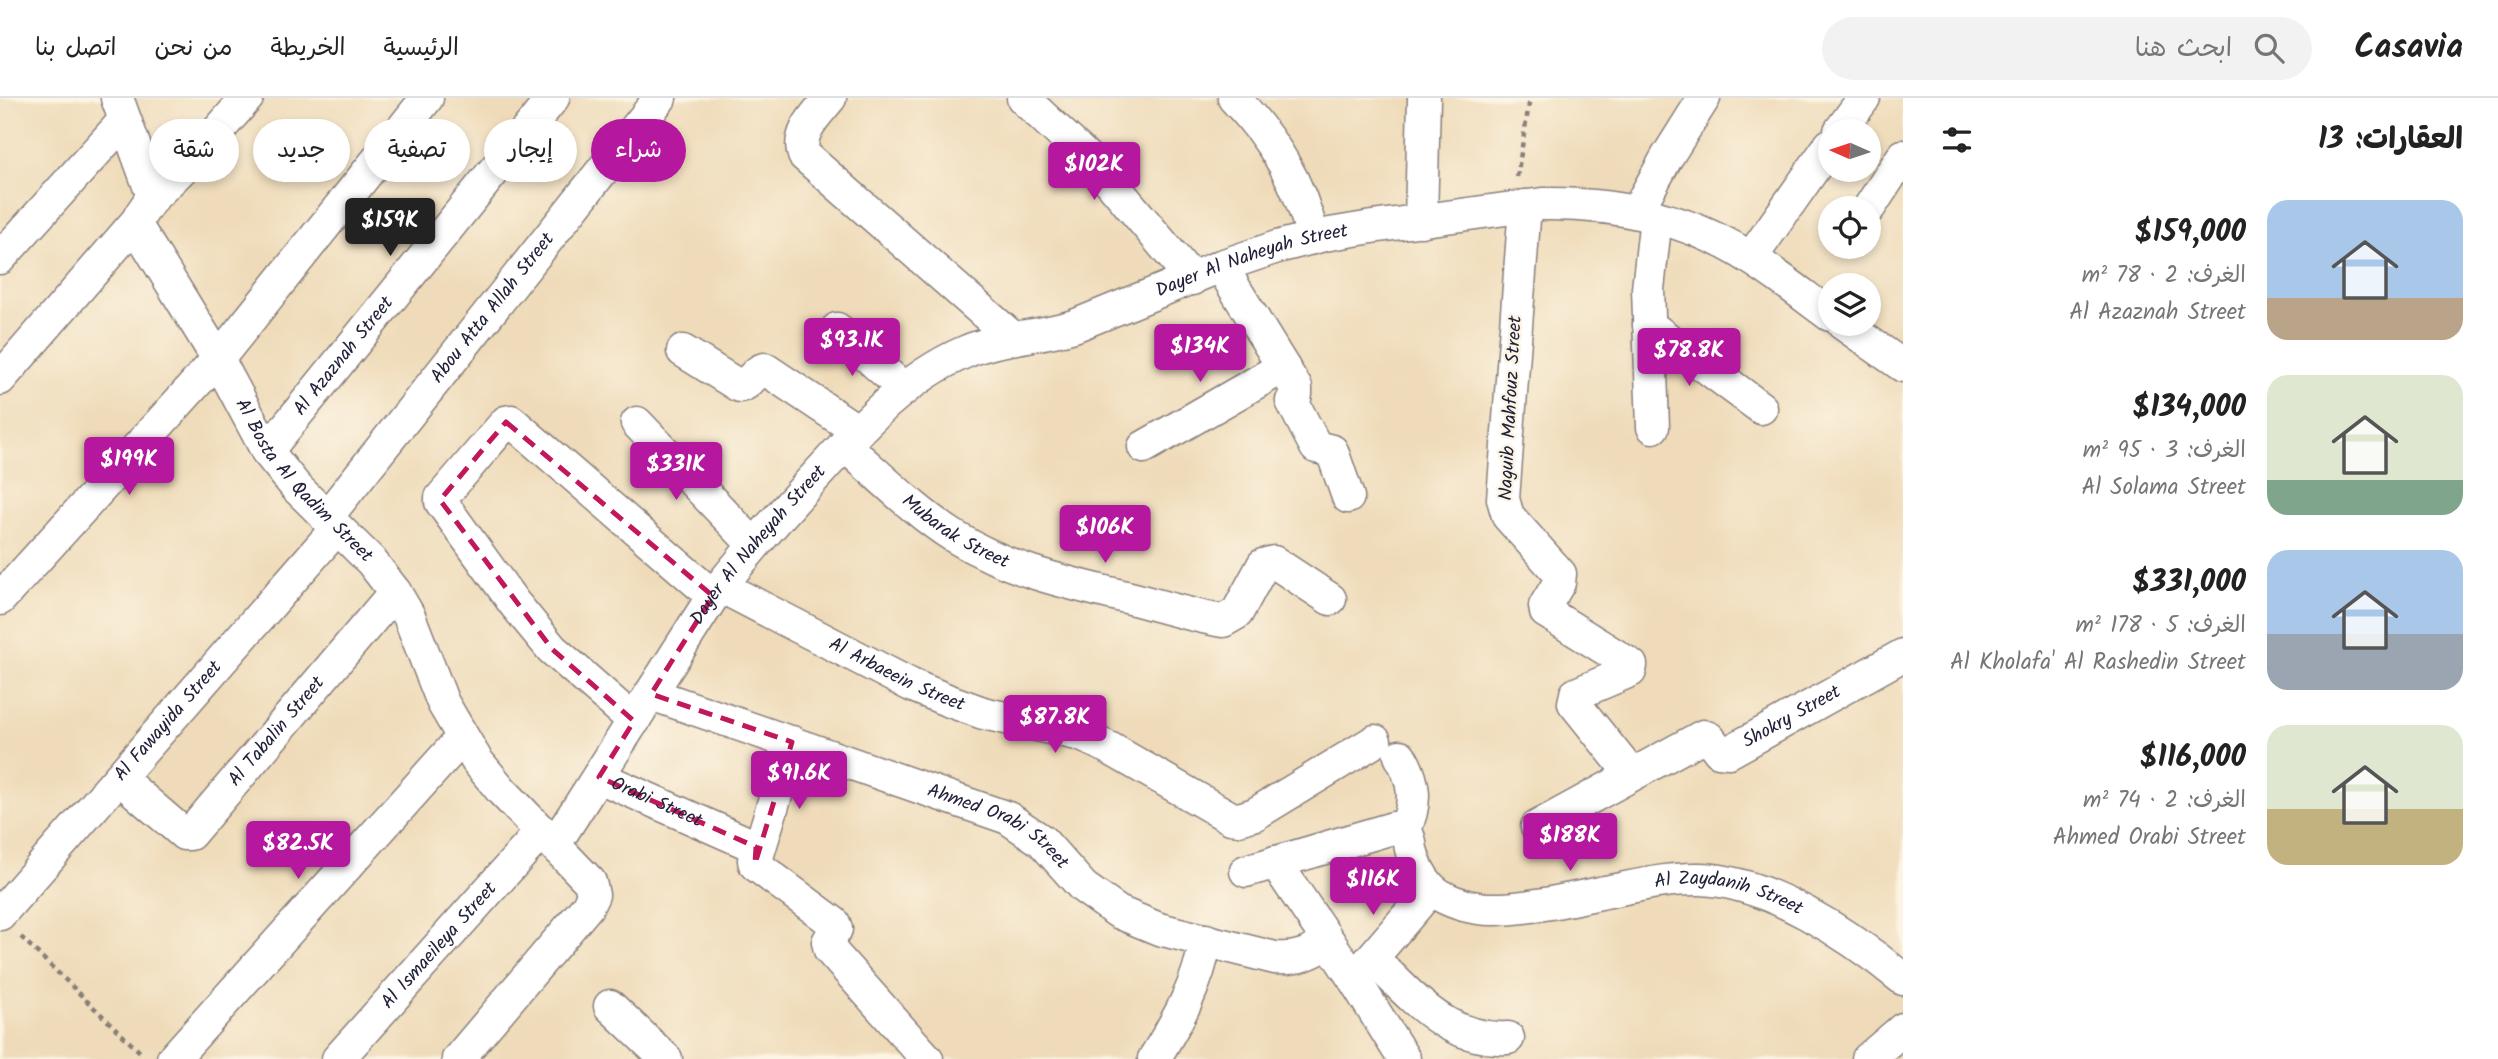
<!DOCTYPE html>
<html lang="ar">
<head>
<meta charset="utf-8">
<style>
	:root { --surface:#fff; --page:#f2f2f2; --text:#222; --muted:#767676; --line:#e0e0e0; --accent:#b5179e }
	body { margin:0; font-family:Kalam,"Playpen Sans Arabic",sans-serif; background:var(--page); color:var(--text); direction:rtl; height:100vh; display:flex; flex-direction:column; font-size:26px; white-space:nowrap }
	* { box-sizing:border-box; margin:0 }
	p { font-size:23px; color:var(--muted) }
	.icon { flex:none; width:38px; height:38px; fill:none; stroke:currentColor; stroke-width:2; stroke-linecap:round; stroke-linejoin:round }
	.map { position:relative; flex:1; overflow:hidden; direction:ltr }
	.panel { display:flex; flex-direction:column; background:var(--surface); width:595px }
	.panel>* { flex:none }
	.guide { position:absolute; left:21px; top:21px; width:665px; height:63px; direction:rtl; display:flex; gap:14px }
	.needle { width:46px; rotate:273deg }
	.controls { position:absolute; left:1818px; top:21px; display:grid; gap:14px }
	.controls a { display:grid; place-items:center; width:63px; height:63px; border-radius:50%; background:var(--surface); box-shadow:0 4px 10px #0003; font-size:35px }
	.price { position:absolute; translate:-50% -60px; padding:0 16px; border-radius:7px; background:var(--accent); color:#fff; font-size:23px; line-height:46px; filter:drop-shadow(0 2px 4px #0008) }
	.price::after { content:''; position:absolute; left:50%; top:42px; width:21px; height:16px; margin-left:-10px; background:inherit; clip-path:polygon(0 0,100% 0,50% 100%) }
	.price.active { background:#222; color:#fff }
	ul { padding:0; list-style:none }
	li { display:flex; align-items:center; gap:21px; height:175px; padding:0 35px }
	li span { display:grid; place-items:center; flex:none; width:196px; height:140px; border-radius:21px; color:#555 }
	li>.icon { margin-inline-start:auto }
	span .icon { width:84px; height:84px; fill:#fffc; stroke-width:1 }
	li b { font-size:30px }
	h2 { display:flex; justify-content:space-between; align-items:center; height:84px; padding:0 35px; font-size:30px }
	.tag { padding:0 24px; border-radius:32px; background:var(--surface); box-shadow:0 4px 10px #0003; font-size:24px; line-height:63px }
	.tag.active { background:var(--accent); color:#fff }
	header { display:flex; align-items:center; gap:42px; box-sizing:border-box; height:98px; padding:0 35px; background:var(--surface); border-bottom:2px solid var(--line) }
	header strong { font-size:33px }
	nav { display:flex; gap:38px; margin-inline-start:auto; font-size:24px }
	.search { width:490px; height:63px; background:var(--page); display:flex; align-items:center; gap:18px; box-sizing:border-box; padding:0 24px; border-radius:38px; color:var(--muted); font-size:26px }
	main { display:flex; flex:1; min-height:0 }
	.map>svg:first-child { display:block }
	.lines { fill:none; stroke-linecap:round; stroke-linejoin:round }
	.minor-casing { stroke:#887e7a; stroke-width:35 }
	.path { stroke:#887e7a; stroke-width:4.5; stroke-dasharray:5 5; stroke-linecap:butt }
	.minor { stroke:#fff; stroke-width:32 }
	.marked { fill:none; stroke:#c2185b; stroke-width:5; stroke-dasharray:14 9; stroke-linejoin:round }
	.labels { text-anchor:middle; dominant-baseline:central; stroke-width:5; stroke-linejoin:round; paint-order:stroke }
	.street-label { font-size:19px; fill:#22223b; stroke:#fcf5e5 }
</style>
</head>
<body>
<header>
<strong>Casavia</strong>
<div class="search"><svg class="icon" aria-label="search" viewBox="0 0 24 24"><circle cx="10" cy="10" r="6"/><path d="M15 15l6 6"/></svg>ابحث هنا</div>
<nav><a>الرئيسية</a><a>الخريطة</a><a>من نحن</a><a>اتصل بنا</a></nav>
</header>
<main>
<section class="panel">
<h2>العقارات: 13<svg class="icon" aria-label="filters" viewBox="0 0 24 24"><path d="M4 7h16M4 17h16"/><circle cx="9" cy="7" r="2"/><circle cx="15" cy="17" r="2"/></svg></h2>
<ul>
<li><span style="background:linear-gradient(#a9c7e8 70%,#b9a48a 0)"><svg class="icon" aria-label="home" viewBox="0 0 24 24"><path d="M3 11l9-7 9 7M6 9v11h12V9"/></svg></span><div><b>$159,000</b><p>الغرف: 2 · 78 m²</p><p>Al Azaznah Street</p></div></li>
<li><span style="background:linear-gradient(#dfe7d0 75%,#7fa58c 0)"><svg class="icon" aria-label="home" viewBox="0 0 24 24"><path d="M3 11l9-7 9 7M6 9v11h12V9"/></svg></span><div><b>$134,000</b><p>الغرف: 3 · 95 m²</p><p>Al Solama Street</p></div></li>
<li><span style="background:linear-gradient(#a9c7e8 60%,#9aa5b1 0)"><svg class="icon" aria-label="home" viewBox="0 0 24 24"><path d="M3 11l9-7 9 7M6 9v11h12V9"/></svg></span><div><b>$331,000</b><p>الغرف: 5 · 178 m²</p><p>Al Kholafa' Al Rashedin Street</p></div></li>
<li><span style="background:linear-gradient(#dfe7d0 60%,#c2b280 0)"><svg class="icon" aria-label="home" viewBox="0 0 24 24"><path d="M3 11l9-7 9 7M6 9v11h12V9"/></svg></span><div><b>$116,000</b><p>الغرف: 2 · 74 m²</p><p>Ahmed Orabi Street</p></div></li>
</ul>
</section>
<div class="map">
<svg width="1903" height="961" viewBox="0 0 1903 961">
	<rect width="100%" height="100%" fill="#fcf5e5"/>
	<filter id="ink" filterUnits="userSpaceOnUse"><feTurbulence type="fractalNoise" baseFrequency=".0143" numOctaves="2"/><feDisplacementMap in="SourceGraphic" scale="14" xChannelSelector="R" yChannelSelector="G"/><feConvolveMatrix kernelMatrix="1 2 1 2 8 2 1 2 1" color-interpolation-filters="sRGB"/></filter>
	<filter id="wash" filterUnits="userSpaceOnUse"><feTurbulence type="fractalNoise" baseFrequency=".00686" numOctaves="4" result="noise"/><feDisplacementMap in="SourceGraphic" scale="28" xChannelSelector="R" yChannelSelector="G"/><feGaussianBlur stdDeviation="1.57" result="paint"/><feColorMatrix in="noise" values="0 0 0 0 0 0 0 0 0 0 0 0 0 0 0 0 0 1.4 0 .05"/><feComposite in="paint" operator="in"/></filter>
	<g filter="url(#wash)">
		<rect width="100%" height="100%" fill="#efdbb9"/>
	</g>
	<g filter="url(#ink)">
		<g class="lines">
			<defs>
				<g id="minor">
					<path id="s1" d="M117,0L152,96C150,109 137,114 137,129L218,261L267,353L296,389L371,463L395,494L409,518L443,605L477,663L502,693L590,784L593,797L587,809L458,961"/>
					<path d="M830,0C817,16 796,35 804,57L1013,240"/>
					<path d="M1023,0L1102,74L1192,181"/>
					<path d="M1234,0C1273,41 1300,85 1313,140"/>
					<path d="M1840,33L1864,0"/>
					<path d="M152,100L202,51L247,0"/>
					<path d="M1525,108L1503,401L1508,418L1560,476L1559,485L1545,508L1546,514L1631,567L1630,573L1576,596L1574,605L1631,676"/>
					<path d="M1869,110L1903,58"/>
					<path d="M1637,113L1667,59L1704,0"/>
					<path d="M1421,123L1424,0"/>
					<path d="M0,160L124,23"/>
					<path d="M1751,160L1830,47"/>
					<path d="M1221,168L1296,290V297L1292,303L1316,349L1332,353L1348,399"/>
					<path d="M1843,226L1903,268"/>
					<path d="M1649,227L1761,310"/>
					<path d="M837,231L903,290"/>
					<path d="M683,253L739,288C751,287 754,272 765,271L858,333"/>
					<path d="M0,281L137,123"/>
					<path d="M637,325L754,447"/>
					<path d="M1653,329L1648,191L1656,119"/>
					<path id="s2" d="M844,347C880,378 915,414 955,439C1013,474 1065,484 1130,500C1161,508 1192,518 1223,523L1237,515L1263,467L1274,464L1330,501"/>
					<path d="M1144,349L1283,269"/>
					<path id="s3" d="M267,353L553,0"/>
					<path id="s4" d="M326,420L660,0"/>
					<path id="s5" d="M720,488L911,587L947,602L983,615L1081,637L1109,650L1231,720L1239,721L1255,716L1375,643"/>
					<path d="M0,501L218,261L427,0"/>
					<path id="s6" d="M651,596L1008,720L1042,743L1083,789L1118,814L1159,831L1275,860C1297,862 1311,855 1329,844"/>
					<path d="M634,623L552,551L514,505L441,404V400L506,324L511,323L713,498"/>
					<path d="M1400,658C1416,684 1417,706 1404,733"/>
					<path id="s7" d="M599,679L752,747L755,752L754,763L757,768L834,825L836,831L828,844L830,852L927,961"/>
					<path id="s8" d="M119,680L184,736H190L395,494"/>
					<path id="s9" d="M1537,729L1703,638L1709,640L1719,653L1729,654L1903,557"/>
					<path id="s10" d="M555,746L713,498C741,461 772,427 803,392C851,340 898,283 965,254C999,239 1037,239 1074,228L1221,168L1277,149L1324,137L1372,129L1543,106C1616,105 1689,120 1752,161C1779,178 1804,198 1830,217"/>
					<path d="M1275,764L1354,881L1404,961"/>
					<path d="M755,766L792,644"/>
					<path id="s11" d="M1246,773L1393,730C1398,730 1403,731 1407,736C1410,740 1410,746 1411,751C1414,764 1421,779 1430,789C1441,801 1463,808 1478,810C1510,815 1572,801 1605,794C1637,788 1668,780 1700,781C1768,783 1851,838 1903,881"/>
					<path id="s12" d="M0,816L337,430"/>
					<path d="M1372,860C1413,899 1446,943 1508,940"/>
					<path d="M1359,875L1431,791"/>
					<path d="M610,908L666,961"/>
					<path d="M173,961L462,640"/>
					<path id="s13" d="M338,961L542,733"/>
					<path d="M1154,961C1178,922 1198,887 1206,842"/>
					<path d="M1868,961L1903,931"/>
				</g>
			</defs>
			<use href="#minor" class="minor-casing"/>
			<path class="path" d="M1517,79L1530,0
				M21,839L143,957"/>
			<use href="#minor" class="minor"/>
		</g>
	</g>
	<path class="marked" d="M506,324L713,498L651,596L792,644L755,766L756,749L599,679L634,623L552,551L440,402Z"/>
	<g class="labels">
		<g class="street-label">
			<text stroke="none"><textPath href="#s10" startOffset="950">Dayer Al Naheyah Street</textPath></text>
			<text stroke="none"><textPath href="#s4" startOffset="268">Abou Atta Allah Street</textPath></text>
			<text stroke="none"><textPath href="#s3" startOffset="122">Al Azaznah Street</textPath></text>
			<text transform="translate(1511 310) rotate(-87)">Naguib Mahfouz Street</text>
			<text stroke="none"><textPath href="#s1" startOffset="444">Al Bosta Al Qadim Street</textPath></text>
			<text stroke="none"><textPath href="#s2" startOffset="142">Mubarak Street</textPath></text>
			<text stroke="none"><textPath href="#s10" startOffset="362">Dayer Al Naheyah Street</textPath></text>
			<text stroke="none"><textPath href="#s5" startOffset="198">Al Arbaeein Street</textPath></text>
			<text stroke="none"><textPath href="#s9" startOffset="294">Shokry Street</textPath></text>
			<text stroke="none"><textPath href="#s12" startOffset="256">Al Fawayida Street</textPath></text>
			<text stroke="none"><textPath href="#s8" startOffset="226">Al Tabalin Street</textPath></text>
			<text stroke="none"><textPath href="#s7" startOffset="63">Orabi Street</textPath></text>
			<text stroke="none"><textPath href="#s6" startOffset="373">Ahmed Orabi Street</textPath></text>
			<text stroke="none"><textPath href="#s11" startOffset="536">Al Zaydanih Street</textPath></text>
			<text stroke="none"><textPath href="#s13" startOffset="152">Al Ismaeileya Street</textPath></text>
		</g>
	</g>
</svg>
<div class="controls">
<a><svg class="needle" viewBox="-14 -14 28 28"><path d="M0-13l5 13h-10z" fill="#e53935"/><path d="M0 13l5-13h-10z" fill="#767676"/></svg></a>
<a><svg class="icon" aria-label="locate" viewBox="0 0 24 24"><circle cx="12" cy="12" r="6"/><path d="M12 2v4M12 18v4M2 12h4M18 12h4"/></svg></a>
<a><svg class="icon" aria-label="layers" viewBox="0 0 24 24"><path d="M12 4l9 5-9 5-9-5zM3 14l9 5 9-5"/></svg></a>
</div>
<b class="price" style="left:1094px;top:104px">$102K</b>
<b class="price active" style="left:390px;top:160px">$159K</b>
<b class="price" style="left:852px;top:280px">$93.1K</b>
<b class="price" style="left:1200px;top:286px">$134K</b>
<b class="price" style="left:1689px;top:290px">$78.8K</b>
<b class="price" style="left:129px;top:399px">$199K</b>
<b class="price" style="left:676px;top:404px">$331K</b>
<b class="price" style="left:1105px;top:467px">$106K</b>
<b class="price" style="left:1055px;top:657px">$87.8K</b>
<b class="price" style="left:799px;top:713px">$91.6K</b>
<b class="price" style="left:1570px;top:775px">$188K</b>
<b class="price" style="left:298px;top:783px">$82.5K</b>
<b class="price" style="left:1373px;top:819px">$116K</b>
<div class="guide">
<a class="tag active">شراء</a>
<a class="tag">إيجار</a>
<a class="tag">تصفية</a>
<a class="tag">جديد</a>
<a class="tag">شقة</a>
</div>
</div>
</main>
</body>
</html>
